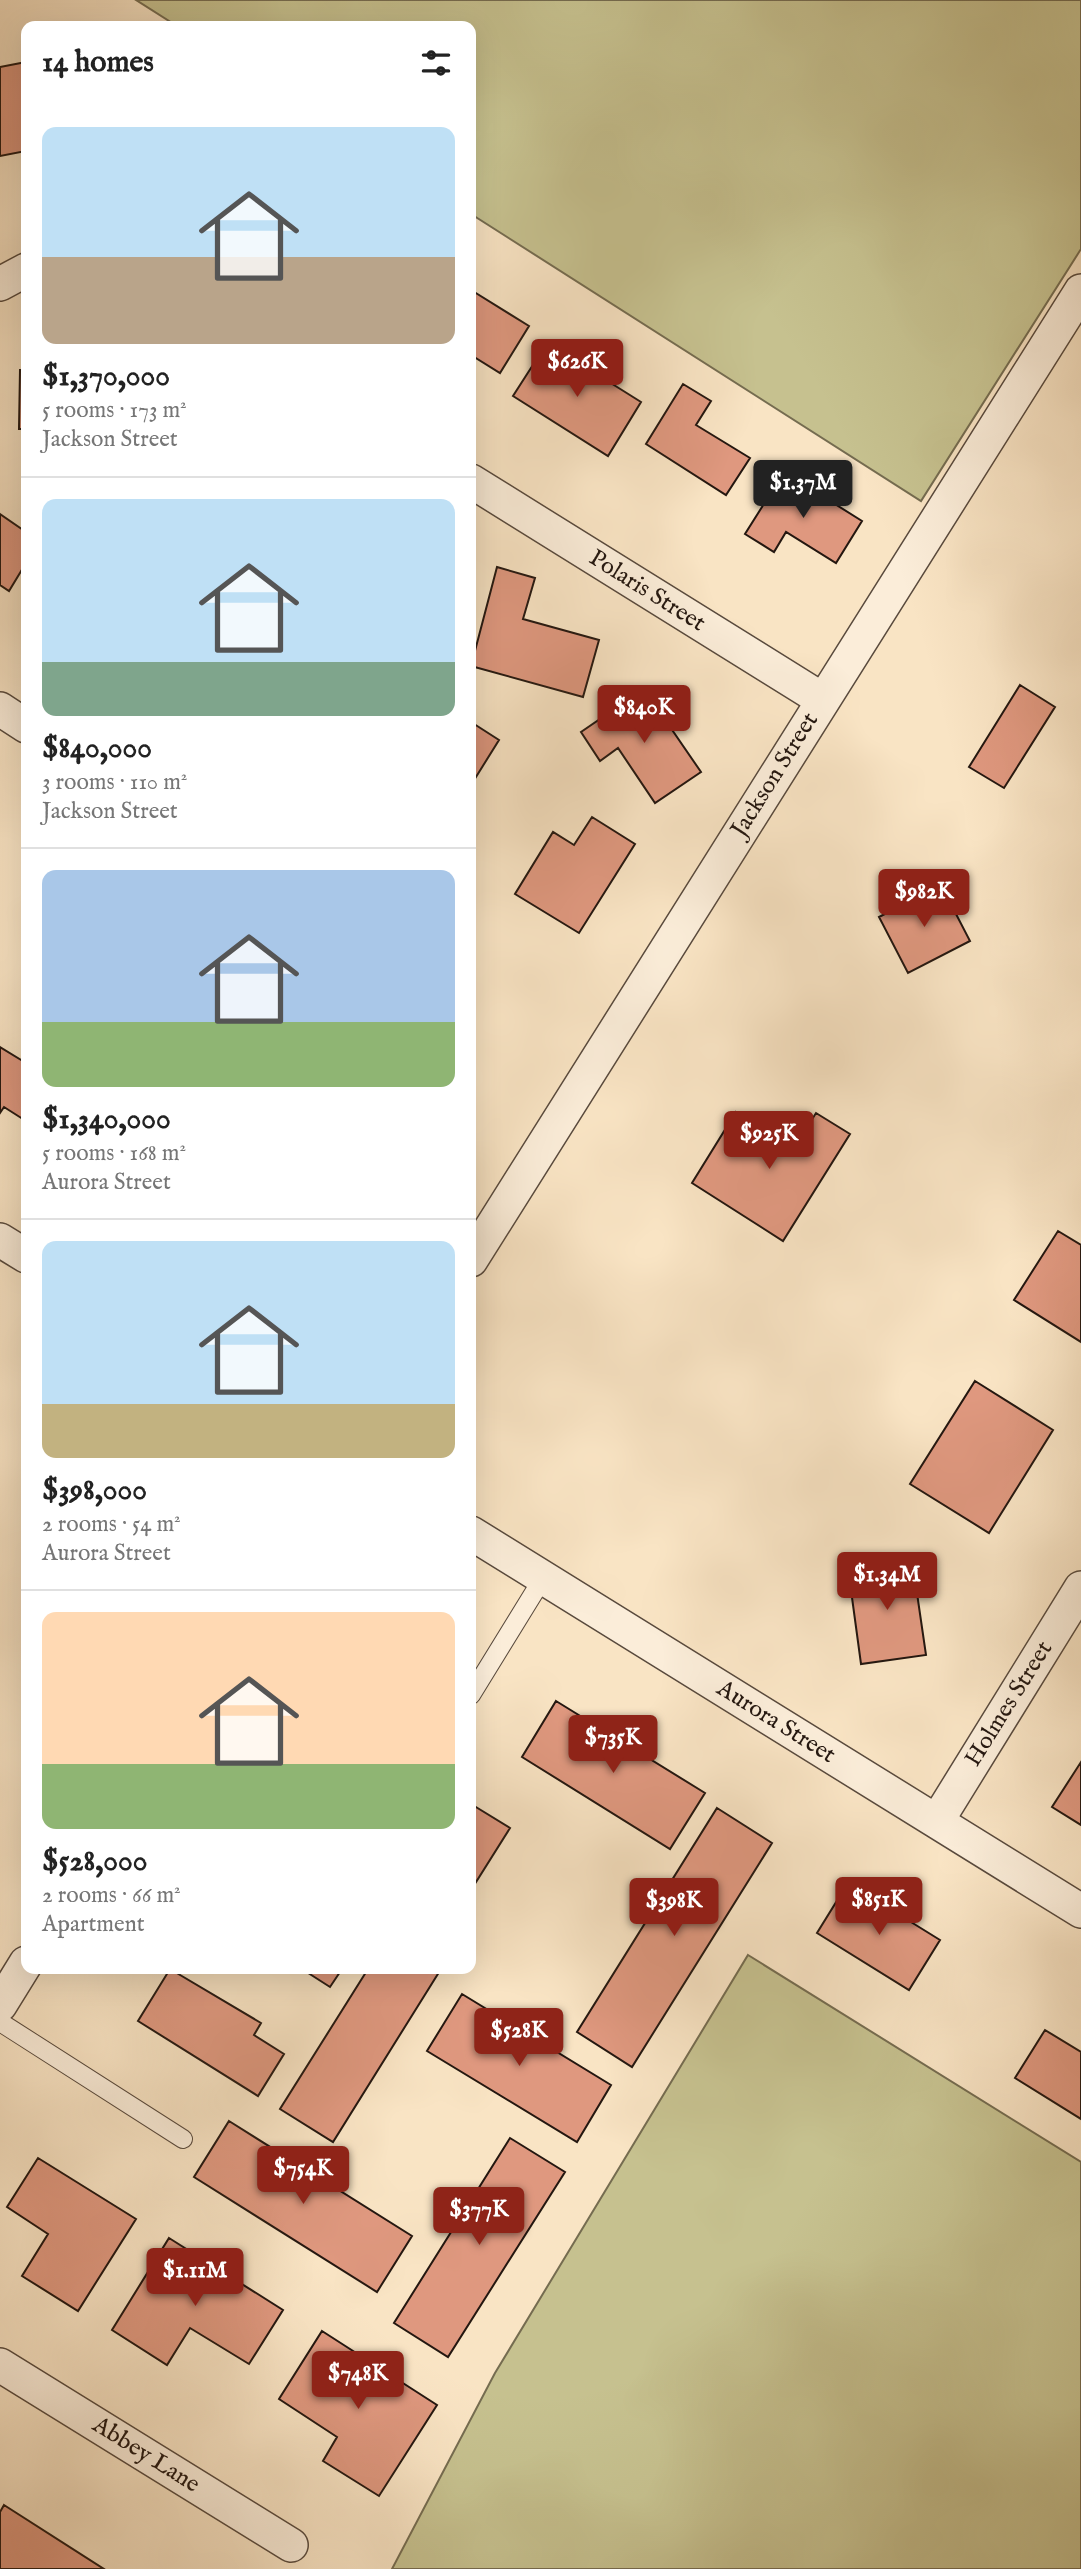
<!DOCTYPE html>
<html lang="en">
<head>
<meta charset="utf-8">
<style>
	:root { --surface:#fff; --page:#f6f6f6; --text:#222; --muted:#767676; --line:#e0e0e0; --accent:#8f2418 }
	body { margin:0; font-family:"IM FELL English",serif; background:var(--page); color:var(--text); height:100vh; display:flex; flex-direction:column; font-size:26px; white-space:nowrap }
	* { box-sizing:border-box; margin:0 }
	p { font-size:23px; color:var(--muted) }
	.icon { flex:none; width:38px; height:38px; fill:none; stroke:currentColor; stroke-width:2; stroke-linecap:round; stroke-linejoin:round }
	.map { position:relative; flex:1; overflow:hidden }
	.side { position:absolute; left:21px; top:21px; width:455px; height:1953px; display:flex; flex-direction:column; background:var(--surface); border-radius:14px; box-shadow:0 7px 28px #0002 }
	.side>* { flex:none }
	.price { position:absolute; translate:-50% -60px; padding:0 16px; border-radius:7px; background:var(--accent); color:#fff; font-size:23px; line-height:46px; filter:drop-shadow(0 2px 4px #0008) }
	.price::after { content:''; position:absolute; left:50%; top:42px; width:21px; height:16px; margin-left:-10px; background:inherit; clip-path:polygon(0 0,100% 0,50% 100%) }
	.price.current { background:#222; color:#fff }
	ul { padding:0; list-style:none }
	li { display:grid; align-content:center; gap:14px; height:371px; padding:0 21px }
	li+li { border-top:2px solid var(--line) }
	li span { display:grid; place-items:center; height:217px; border-radius:14px; color:#555 }
	li>.icon { margin-inline-start:auto }
	span .icon { width:126px; height:126px; fill:#fffc; stroke-width:1 }
	li b { font-size:30px }
	h2 { display:flex; justify-content:space-between; align-items:center; height:84px; padding:0 21px; font-size:30px }
	.map>svg:first-child { display:block }
	.green { fill:#c6c18f; stroke:#756c50; stroke-width:2 }
	.building { fill:#df987f; stroke:#241710; stroke-width:2 }
	.lines { fill:none; stroke-linecap:round; stroke-linejoin:round }
	.lane-casing { stroke:#594a3d; stroke-width:20 }
	.street-casing { stroke:#594a3d; stroke-width:36 }
	.lane { stroke:#fbedd9; stroke-width:18 }
	.street { stroke:#fbedd9; stroke-width:33 }
	.labels { text-anchor:middle; dominant-baseline:central; stroke-width:7; stroke-linejoin:round; paint-order:stroke }
	.street-label { font-size:24px; fill:#241710; stroke:#fbedd9 }
</style>
</head>
<body>
<div class="map">
<svg width="1081" height="2569" viewBox="0 0 1081 2569">
	<rect width="100%" height="100%" fill="#f9e4c4"/>
	<filter id="stains"><feTurbulence type="fractalNoise" baseFrequency=".00286" numOctaves="4"/><feColorMatrix values="0 0 0 0 .2 0 0 0 0 .09 0 0 0 0 .02 0 0 0 .5 -.17"/></filter>
	<radialGradient id="worn" r=".72"><stop offset=".6" stop-color="#630" stop-opacity="0"/><stop offset="1" stop-color="#630" stop-opacity=".3"/></radialGradient>
	<path class="green" d="M136,0H1081V249L921,501L471,214V26H177Z
		M748,1955L1081,2162V2569H392L495,2373Z"/>
	<path class="building" d="M26,62V151L0,156V67Z
		M471,290L529,326L500,373L471,355Z
		M547,343L641,402L608,456L513,396Z
		M20,370H26V429H19Z
		M683,384L711,401L696,425L750,458L726,495L646,444Z
		M784,472L862,521L836,563L786,532L774,552L745,534Z
		M0,514L26,532V563L9,591L0,585Z
		M497,567L535,578L523,619L599,640L583,697L471,666Z
		M1020,685L1055,707L1004,788L969,767Z
		M644,689L701,772L655,803L618,748L600,761L581,732Z
		M471,722L499,740L471,785Z
		M592,817L635,844L579,933L515,894L553,832L574,845Z
		M941,885L970,941L908,973L879,917Z
		M0,1047L26,1063V1121L4,1107L0,1113Z
		M736,1112L794,1148L816,1113L850,1134L783,1241L692,1183Z
		M1058,1231L1081,1245V1342L1014,1300Z
		M975,1381L1053,1430L989,1533L910,1484Z
		M912,1559L926,1655L861,1664L848,1568Z
		M556,1701L705,1793L670,1849L522,1757Z
		M1081,1762V1825L1052,1807Z
		M471,1804L510,1828L471,1890Z
		M717,1808L772,1843L632,2067L577,2032Z
		M848,1883L940,1940L909,1990L817,1933Z
		M170,1969L261,2023L254,2035L284,2054L258,2096L138,2021Z
		M302,1969H342L330,1987Z
		M368,1969H441L333,2142L280,2109Z
		M462,1994L611,2085L577,2142L427,2051Z
		M1045,2030L1081,2052V2119L1015,2078Z
		M229,2121L412,2236L377,2292L194,2177Z
		M510,2138L565,2172L448,2357L394,2323Z
		M38,2158L136,2219L78,2311L22,2276L48,2234L7,2207Z
		M169,2238L283,2310L249,2364L190,2328L167,2365L112,2330Z
		M322,2331L437,2405L379,2496L323,2461L337,2437L279,2399Z
		M4,2505L104,2569H0V2512Z"/>
	<g class="lines">
		<defs>
			<path id="lane" d="M471,1695L543,1578
				M0,2022L183,2139"/>
			<path id="street" d="M0,284L26,270
				M471,481L823,700
				M0,709L26,726
				M0,1240L26,1256
				M471,1260L1081,291
				M471,1533L1081,1911
				M937,1821L1081,1588
				M0,2005L26,1963
				M0,2365L291,2545"/>
		</defs>
		<use href="#lane" class="lane-casing"/>
		<use href="#street" class="street-casing"/>
		<use href="#lane" class="lane"/>
		<use href="#street" class="street"/>
	</g>
	<g class="labels">
		<g class="street-label">
			<text transform="translate(647 591) rotate(32)">Polaris Street</text>
			<text transform="translate(775 775) rotate(-58)">Jackson Street</text>
			<text transform="translate(1009 1704) rotate(-58)">Holmes Street</text>
			<text transform="translate(776 1722) rotate(32)">Aurora Street</text>
			<text transform="translate(146 2455) rotate(32)">Abbey Lane</text>
		</g>
	</g>
	<rect width="100%" height="100%" filter="url(#stains)"/>
	<rect width="100%" height="100%" fill="url(#worn)"/>
</svg>
<b class="price" style="left:577px;top:399px">$626K</b>
<b class="price current" style="left:803px;top:520px">$1.37M</b>
<b class="price" style="left:644px;top:745px">$840K</b>
<b class="price" style="left:924px;top:929px">$982K</b>
<b class="price" style="left:769px;top:1171px">$925K</b>
<b class="price" style="left:887px;top:1612px">$1.34M</b>
<b class="price" style="left:613px;top:1775px">$735K</b>
<b class="price" style="left:879px;top:1937px">$851K</b>
<b class="price" style="left:674px;top:1938px">$398K</b>
<b class="price" style="left:519px;top:2068px">$528K</b>
<b class="price" style="left:303px;top:2206px">$754K</b>
<b class="price" style="left:479px;top:2247px">$377K</b>
<b class="price" style="left:195px;top:2308px">$1.11M</b>
<b class="price" style="left:358px;top:2411px">$748K</b>
<section class="side">
<h2>14 homes<svg class="icon" aria-label="filters" viewBox="0 0 24 24"><path d="M4 7h16M4 17h16"/><circle cx="9" cy="7" r="2"/><circle cx="15" cy="17" r="2"/></svg></h2>
<ul>
<li><span style="background:linear-gradient(#bfe0f5 60%,#b9a48a 0)"><svg class="icon" aria-label="home" viewBox="0 0 24 24"><path d="M3 11l9-7 9 7M6 9v11h12V9"/></svg></span><div><b>$1,370,000</b><p>5 rooms · 173 m²</p><p>Jackson Street</p></div></li>
<li><span style="background:linear-gradient(#bfe0f5 75%,#7fa58c 0)"><svg class="icon" aria-label="home" viewBox="0 0 24 24"><path d="M3 11l9-7 9 7M6 9v11h12V9"/></svg></span><div><b>$840,000</b><p>3 rooms · 110 m²</p><p>Jackson Street</p></div></li>
<li><span style="background:linear-gradient(#a9c7e8 70%,#8fb573 0)"><svg class="icon" aria-label="home" viewBox="0 0 24 24"><path d="M3 11l9-7 9 7M6 9v11h12V9"/></svg></span><div><b>$1,340,000</b><p>5 rooms · 168 m²</p><p>Aurora Street</p></div></li>
<li><span style="background:linear-gradient(#bfe0f5 75%,#c2b280 0)"><svg class="icon" aria-label="home" viewBox="0 0 24 24"><path d="M3 11l9-7 9 7M6 9v11h12V9"/></svg></span><div><b>$398,000</b><p>2 rooms · 54 m²</p><p>Aurora Street</p></div></li>
<li><span style="background:linear-gradient(#ffd9b3 70%,#8fb573 0)"><svg class="icon" aria-label="home" viewBox="0 0 24 24"><path d="M3 11l9-7 9 7M6 9v11h12V9"/></svg></span><div><b>$528,000</b><p>2 rooms · 66 m²</p><p>Apartment</p></div></li>
</ul>
</section>
</div>
</body>
</html>
